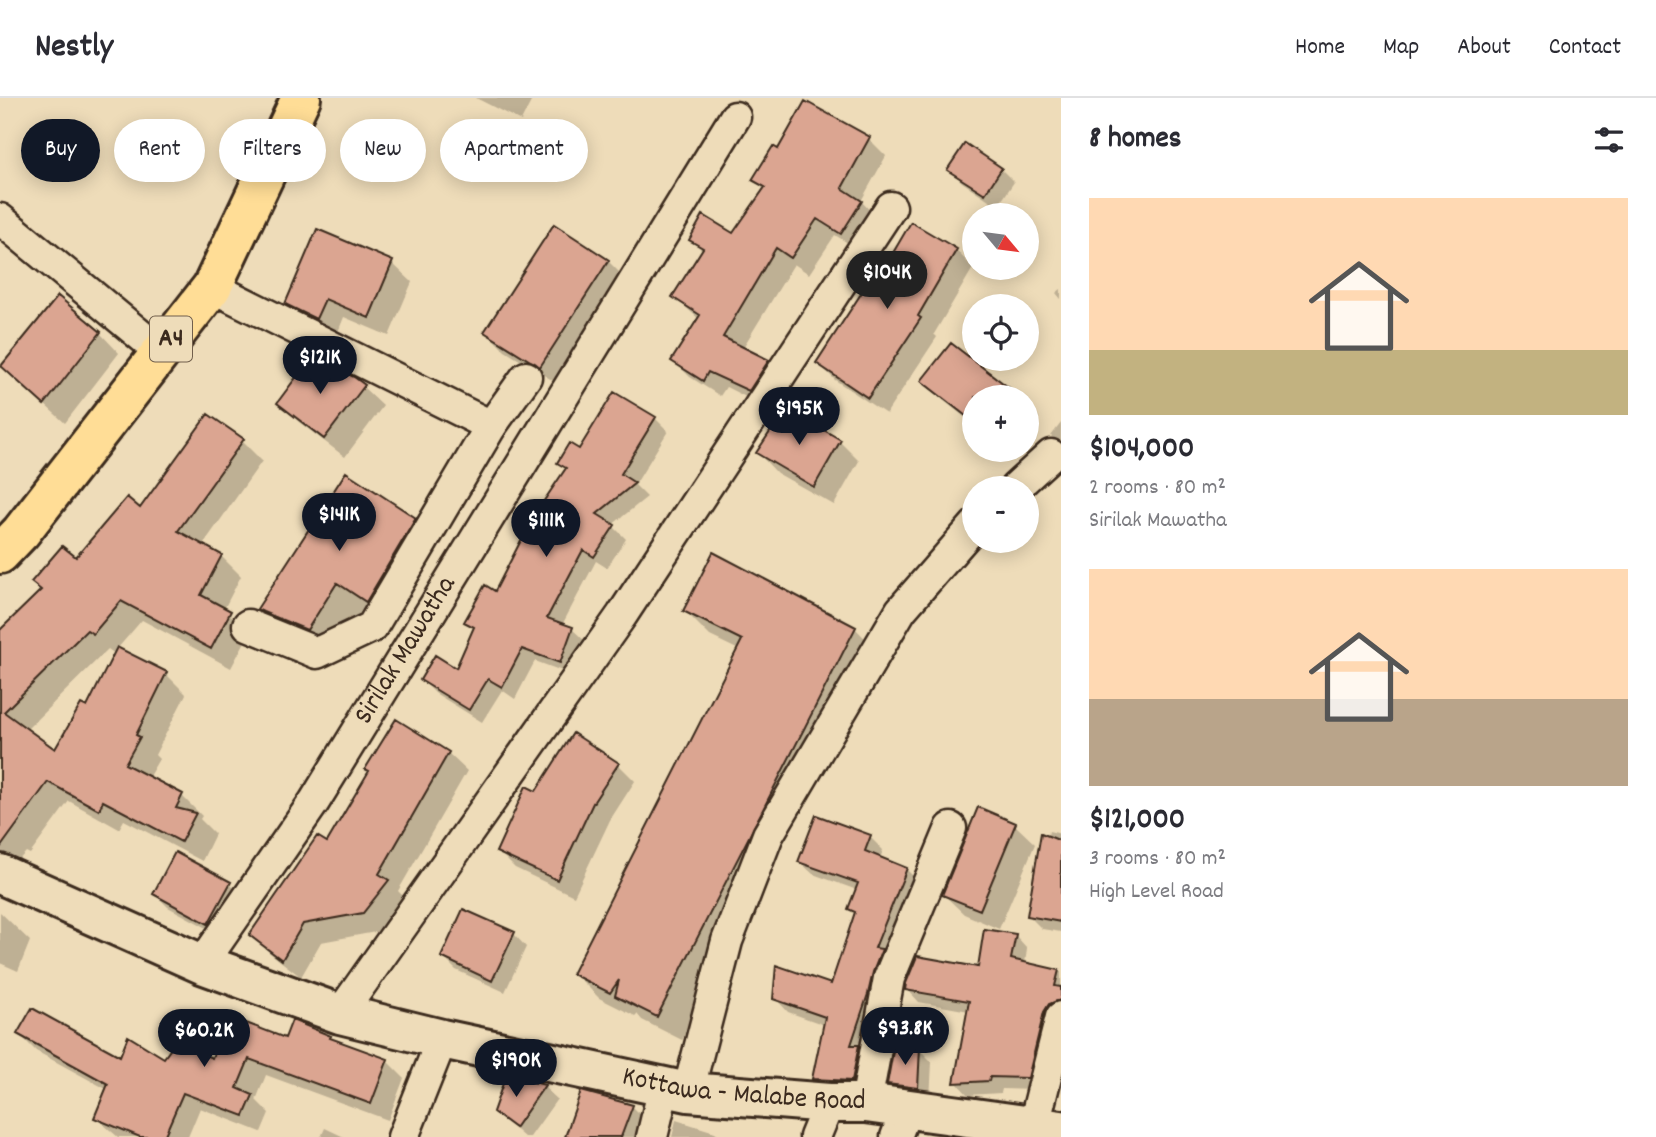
<!DOCTYPE html>
<html lang="en">
<head>
<meta charset="utf-8">
<style>
	:root { --surface:#fff; --page:#f2f2f3; --text:#2b2b33; --muted:#7c7c81; --line:#e1e1e2; --accent:#111827 }
	body { margin:0; font-family:Dekko,sans-serif; background:var(--page); color:var(--text); height:100vh; display:flex; flex-direction:column; font-size:26px; white-space:nowrap }
	* { box-sizing:border-box; margin:0 }
	p { font-size:23px; color:var(--muted) }
	.icon { flex:none; width:38px; height:38px; fill:none; stroke:currentColor; stroke-width:2; stroke-linecap:round; stroke-linejoin:round }
	.map { position:relative; flex:1; overflow:hidden }
	.drawer { display:flex; flex-direction:column; background:var(--surface); width:595px }
	.drawer>* { flex:none }
	.guide { position:absolute; left:21px; top:21px; width:665px; height:63px; display:flex; gap:14px }
	.needle { width:46px; rotate:119deg }
	.fabs { position:absolute; left:962px; top:105px; display:grid; gap:14px }
	.fabs a { display:grid; place-items:center; width:77px; height:77px; border-radius:50%; background:var(--surface); box-shadow:0 4px 18px #0003; font-size:35px }
	.price { position:absolute; translate:-50% -60px; padding:0 16px; border-radius:24px; background:var(--accent); color:#fff; font-size:23px; line-height:46px; filter:drop-shadow(0 2px 4px #0008) }
	.price::after { content:''; position:absolute; left:50%; top:42px; width:21px; height:16px; margin-left:-10px; background:inherit; clip-path:polygon(0 0,100% 0,50% 100%) }
	.price.active { background:#222; color:#fff }
	ul { padding:0; list-style:none }
	li { display:grid; align-content:center; gap:14px; height:371px; padding:0 28px }
	li span { display:grid; place-items:center; height:217px; border-radius:0px; color:#555 }
	li>.icon { margin-inline-start:auto }
	span .icon { width:126px; height:126px; fill:#fffc; stroke-width:1 }
	li b { font-size:30px }
	h2 { display:flex; justify-content:space-between; align-items:center; height:84px; padding:0 28px; font-size:30px }
	.chip { padding:0 24px; border-radius:32px; background:var(--surface); box-shadow:0 4px 18px #0003; font-size:24px; line-height:63px }
	.chip.active { background:var(--accent); color:#fff }
	header { display:flex; align-items:center; gap:42px; box-sizing:border-box; height:98px; padding:0 35px; background:var(--surface); border-bottom:2px solid var(--line) }
	header strong { font-size:33px }
	nav { display:flex; gap:38px; margin-inline-start:auto; font-size:24px }
	main { display:flex; flex:1; min-height:0 }
	.map>svg:first-child { display:block }
	.shadow { fill:#0003; fill-rule:evenodd }
	.building { fill:#dba591; stroke:#3b2a1e; stroke-width:2 }
	.lines { fill:none; stroke-linecap:round; stroke-linejoin:round }
	.street-casing { stroke:#3b2a1e; stroke-width:35 }
	.secondary-casing { stroke:#3b2a1e; stroke-width:44 }
	.highway-casing { stroke:#3b2a1e; stroke-width:44 }
	.street { stroke:#eedcb9; stroke-width:30 }
	.secondary { stroke:#eedcb9; stroke-width:38 }
	.highway { stroke:#ffdd96; stroke-width:38 }
	.labels { text-anchor:middle; dominant-baseline:central; stroke-width:5; stroke-linejoin:round; paint-order:stroke }
	.shield { fill:#eedcb9; stroke:#715f4c; stroke-width:2 }
	.shield-label { font-size:26px; font-weight:bold; fill:#3b2a1e }
	.street-label { font-size:28px; fill:#3b2a1e; stroke:#eedcb9 }
</style>
</head>
<body>
<header>
<strong>Nestly</strong>
<nav><a>Home</a><a>Map</a><a>About</a><a>Contact</a></nav>
</header>
<main>
<div class="map">
<svg width="1061" height="1039" viewBox="0 0 1061 1039">
	<rect width="100%" height="100%" fill="#eedcb9"/>
	<filter id="ink" filterUnits="userSpaceOnUse"><feTurbulence type="fractalNoise" baseFrequency=".0143" numOctaves="2"/><feDisplacementMap in="SourceGraphic" scale="14" xChannelSelector="R" yChannelSelector="G"/><feConvolveMatrix kernelMatrix="1 2 1 2 8 2 1 2 1" color-interpolation-filters="sRGB"/></filter>
	<g filter="url(#ink)">
		<path class="shadow" d="M476,0H533L521,23Z
			M869,41L886,58L861,103L878,121L859,152L835,137L809,176L794,166L742,251L768,264L785,280L766,309L726,289L720,298L690,279L673,262L699,221L674,199L703,153L691,141L734,137L765,92L755,82L778,53Z
			M950,71H1001L1014,84L998,108L962,84Z
			M318,133L392,165L412,184L389,238L344,219L336,239L307,225L287,205Z
			M956,152L973,170L934,236L937,239L886,316L835,282L818,265L874,191Z
			M608,163L627,182L560,287L505,253L486,234Z
			M1061,191V201L1056,195Z
			M100,235L119,255L65,325L23,287Z
			M951,247L1019,299H975V327L943,302L924,283Z
			M363,289L383,308L345,359L299,324L279,305Z
			M1027,308L1039,319L1027,334Z
			M655,320L668,333L635,387L647,399L612,427L626,441L607,470L596,463L562,527L572,531L585,543L573,577L535,563L515,601L502,592L482,624L435,595L422,582L457,573L475,532L466,523L496,495L567,372L560,365Z
			M1061,325V348L1051,338Z
			M242,343L262,363L202,448L221,458L241,478L224,511L250,534L231,570L142,522L117,551L166,576L186,596L155,657L159,661L148,680L182,698L202,718L200,721L215,736L202,763L124,722L119,731L69,703L30,756L26,754L12,769L0,760V535L76,461L141,413ZM108,551L115,556L87,611L55,654L26,632Z
			M840,344L859,363L834,407L777,375L758,355Z
			M415,421L441,447L392,528L363,510L333,556L285,536L260,510Z
			M685,513L855,530L879,555L682,942L642,922L637,916L635,918L599,900L574,875L739,552L710,538Z
			M448,655L467,673L398,793L406,801L381,833L321,844L301,879L270,855L251,837L327,746Z
			M618,666L635,683L610,722L574,798L515,770L498,753L537,695Z
			M817,720L870,739L883,752L880,761L906,771L919,784L865,995L827,993L814,981L825,927L788,914L775,900L832,888L856,817L850,810L857,792L813,776L800,764Z
			M1015,727L1035,746L999,831L964,816L944,797Z
			M1049,733L1061,736V834L1042,831L1029,818Z
			M176,757L230,786L243,799L222,838L168,809L155,796Z
			M0,814L30,843L18,873L0,865Z
			M514,836L526,849L505,894L456,872L443,859Z
			M1015,837L1027,850L1025,866L1061,874V919L1040,992L1002,991L1001,995L968,997L956,984L969,913L919,904L907,891L979,871Z
			M19,936L121,960L164,963L213,962L286,942L330,939L334,943L387,963L404,980L388,1022L266,977L256,1002L269,1015L261,1034L200,1010L188,1039H118L96,1020L108,992L36,953Z
			M919,951L932,964L930,1002L902,998L889,985Z
			M507,979L544,989L557,1001L530,1039H524L495,1014Z
			M632,1008L645,1021L639,1039H568Z
			M676,1022L715,1034L720,1039H672Z
			M325,1030L344,1039H321Z"/>
		<path class="building" d="M805,3L870,39L842,90L862,103L841,136L817,121L791,160L776,150L723,239L769,262L749,293L708,274L703,283L671,263L700,217L672,199L703,150L689,142L703,117L733,135L765,89L752,82L773,48L778,51Z
			M965,45L1002,70L985,96L947,72Z
			M911,124L957,151L918,218L921,220L868,300L816,265L868,185L873,189Z
			M554,126L609,162L540,269L484,234Z
			M317,131L393,163L369,220L325,201L316,221L285,206Z
			M58,198L101,234L44,307L1,268Z
			M951,245L1021,299H975V325L921,283Z
			M312,258L354,279L365,287L324,341L277,305Z
			M614,294L656,319L621,376L635,385L597,416L615,427L594,459L583,452L547,520L573,529L560,565L522,551L502,589L488,581L469,612L420,582L435,557L456,570L474,529L464,524L485,487L495,493L533,419L566,370L557,365L569,345L579,351Z
			M786,310L841,342L814,389L756,355Z
			M208,316L244,341L178,433L222,457L201,497L231,513L211,551L121,503L93,536L87,532L4,614L55,651L81,606L87,609L117,549L167,574L136,637L140,639L125,666L183,696L176,710L196,715L181,744L103,703L99,712L48,684L0,750V532L41,492L31,484L62,448L76,459L127,399L140,410Z
			M346,374L416,420L366,504L337,485L307,532L263,514L257,511Z
			M713,454L856,529L657,919L615,898L619,882L610,895L572,876L742,542L683,513Z
			M396,621L449,654L379,776L389,782L363,815L303,826L282,862L249,837L317,738L327,744L369,673L365,671Z
			M573,635L619,665L593,705L557,782L496,754L526,688L536,693Z
			M978,709L1016,725L980,812L942,797Z
			M816,717L871,737L865,753L907,770L875,850L882,851L873,874L868,896L851,947H859L852,983L812,981L825,919L773,901L776,867L831,886L855,814L848,811L858,785L798,764Z
			M1041,735L1061,743V824L1027,818Z
			M175,754L231,784L208,826L153,796Z
			M463,811L515,834L492,883L441,859Z
			M984,831L1016,836L1011,861L1059,872L1055,888L1061,889V902L1049,906L1044,914L1028,980L990,979L989,983L954,985L969,903L905,892L906,885L917,858L978,869Z
			M32,910L120,958L128,938L164,960L175,945L212,960L228,918L285,940L292,922L331,938L330,940L388,961L371,1006L249,961L237,990L253,997L244,1018L183,995L164,1039H140L94,1020L108,986L17,936Z
			M894,948L920,949L918,990L887,986Z
			M506,977L545,987L515,1030L493,1014Z
			M581,993L633,1007L621,1039H565Z"/>
		<g class="lines">
			<defs>
				<g id="street">
					<path d="M0,121L151,246"/>
					<path d="M212,189L491,328L372,529L317,555L248,527"/>
					<path d="M491,328L526,279"/>
					<path d="M1015,390L1051,357"/>
					<path id="s1" d="M202,866L314,704L735,19"/>
					<path d="M340,916L622,517L891,109"/>
					<path d="M688,994L727,843L768,737L901,512L975,427"/>
					<path d="M866,1005L889,880L951,730"/>
					<path d="M1034,1027L1061,919"/>
					<path d="M403,1039L442,941"/>
					<path d="M652,1039L664,989"/>
					<path d="M815,1039L829,1005"/>
					<path d="M896,1039L907,1010"/>
				</g>
				<g id="secondary">
					<path id="s2" d="M0,776L202,866L340,916L442,941L688,994L829,1005H866L1061,1032"/>
				</g>
				<path id="highway" d="M0,456L21,434L212,189L301,0"/>
			</defs>
			<use href="#street" class="street-casing"/>
			<use href="#secondary" class="secondary-casing"/>
			<use href="#highway" class="highway-casing"/>
			<use href="#street" class="street"/>
			<use href="#secondary" class="secondary"/>
			<use href="#highway" class="highway"/>
		</g>
	</g>
	<g class="labels">
		<rect class="shield" x="150" y="218.5" width="42" height="45" rx="5"/>
		<g class="shield-label">
			<text x="171" y="241">A4</text>
		</g>
		<g class="street-label">
			<text stroke="none"><textPath href="#s1" startOffset="374">Sirilak Mawatha</textPath></text>
			<text stroke="none"><textPath href="#s2" startOffset="780">Kottawa - Malabe Road</textPath></text>
		</g>
	</g>
</svg>
<div class="fabs">
<a><svg class="needle" viewBox="-14 -14 28 28"><path d="M0-13l5 13h-10z" fill="#e53935"/><path d="M0 13l5-13h-10z" fill="#7c7c81"/></svg></a>
<a><svg class="icon" aria-label="locate" viewBox="0 0 24 24"><circle cx="12" cy="12" r="6"/><path d="M12 2v4M12 18v4M2 12h4M18 12h4"/></svg></a>
<a>+</a>
<a>−</a>
</div>
<b class="price active" style="left:887px;top:213px">$104K</b>
<b class="price" style="left:320px;top:298px">$121K</b>
<b class="price" style="left:799px;top:349px">$195K</b>
<b class="price" style="left:339px;top:455px">$141K</b>
<b class="price" style="left:546px;top:461px">$111K</b>
<b class="price" style="left:905px;top:969px">$93.8K</b>
<b class="price" style="left:204px;top:971px">$60.2K</b>
<b class="price" style="left:516px;top:1001px">$190K</b>
<div class="guide">
<a class="chip active">Buy</a>
<a class="chip">Rent</a>
<a class="chip">Filters</a>
<a class="chip">New</a>
<a class="chip">Apartment</a>
</div>
</div>
<section class="drawer">
<h2>8 homes<svg class="icon" aria-label="filters" viewBox="0 0 24 24"><path d="M4 7h16M4 17h16"/><circle cx="9" cy="7" r="2"/><circle cx="15" cy="17" r="2"/></svg></h2>
<ul>
<li><span style="background:linear-gradient(#ffd9b3 70%,#c2b280 0)"><svg class="icon" aria-label="home" viewBox="0 0 24 24"><path d="M3 11l9-7 9 7M6 9v11h12V9"/></svg></span><div><b>$104,000</b><p>2 rooms · 80 m²</p><p>Sirilak Mawatha</p></div></li>
<li><span style="background:linear-gradient(#ffd9b3 60%,#b9a48a 0)"><svg class="icon" aria-label="home" viewBox="0 0 24 24"><path d="M3 11l9-7 9 7M6 9v11h12V9"/></svg></span><div><b>$121,000</b><p>3 rooms · 80 m²</p><p>High Level Road</p></div></li>
</ul>
</section>
</main>
</body>
</html>
